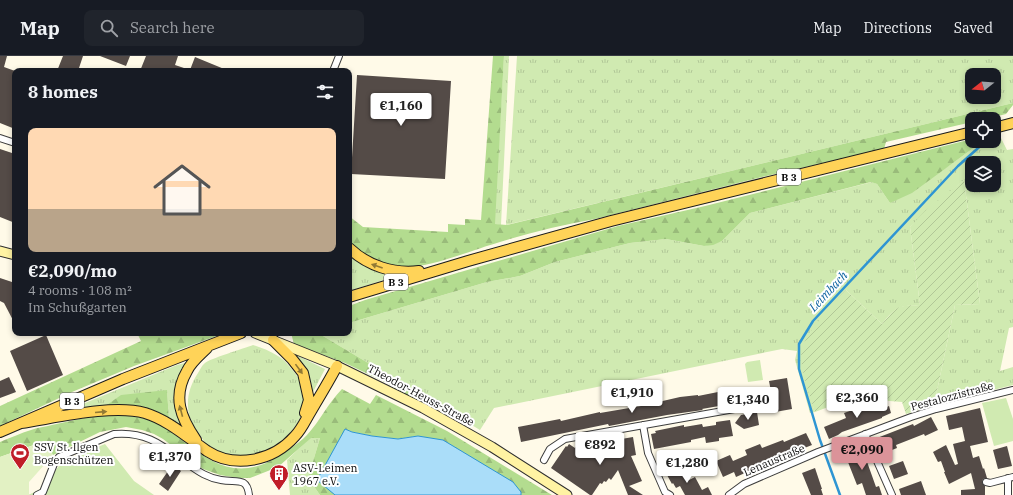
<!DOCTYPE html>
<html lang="en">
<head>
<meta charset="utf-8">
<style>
	:root { --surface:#171b24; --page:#20242c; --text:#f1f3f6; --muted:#9ea1a6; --line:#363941; --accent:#db9399 }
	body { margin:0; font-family:"IBM Plex Serif",serif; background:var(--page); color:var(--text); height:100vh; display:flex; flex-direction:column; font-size:15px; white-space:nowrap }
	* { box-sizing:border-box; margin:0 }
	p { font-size:13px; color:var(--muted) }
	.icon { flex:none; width:22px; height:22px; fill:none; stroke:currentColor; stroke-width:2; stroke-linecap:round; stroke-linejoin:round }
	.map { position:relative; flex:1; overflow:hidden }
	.drawer { position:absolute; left:12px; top:12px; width:340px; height:268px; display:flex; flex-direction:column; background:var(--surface); border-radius:8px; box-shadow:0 2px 6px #0003 }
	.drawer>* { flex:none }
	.needle { width:26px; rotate:253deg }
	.controls { position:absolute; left:965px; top:12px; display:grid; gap:8px }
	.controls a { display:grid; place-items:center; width:36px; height:36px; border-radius:8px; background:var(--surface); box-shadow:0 2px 6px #0003; font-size:20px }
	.price { position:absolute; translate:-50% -34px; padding:0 9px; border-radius:4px; background:#fff; color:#222; font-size:13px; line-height:26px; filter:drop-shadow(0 1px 2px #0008) }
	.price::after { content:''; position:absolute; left:50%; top:24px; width:12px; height:9px; margin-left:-6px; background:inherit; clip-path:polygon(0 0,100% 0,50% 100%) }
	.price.active { background:var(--accent); color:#111 }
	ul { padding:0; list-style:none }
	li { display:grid; align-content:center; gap:8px; height:212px; padding:0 16px }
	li+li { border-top:1px solid var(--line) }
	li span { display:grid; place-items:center; height:124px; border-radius:8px; color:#555 }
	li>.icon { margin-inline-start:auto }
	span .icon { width:72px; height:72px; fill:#fffc; stroke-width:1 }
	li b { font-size:17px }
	h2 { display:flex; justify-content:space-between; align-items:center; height:48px; padding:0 16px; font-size:17px }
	header { display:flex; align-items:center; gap:24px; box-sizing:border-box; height:56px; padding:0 20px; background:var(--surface); border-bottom:1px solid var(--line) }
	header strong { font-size:19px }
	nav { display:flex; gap:22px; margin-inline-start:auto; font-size:14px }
	.search { width:280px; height:36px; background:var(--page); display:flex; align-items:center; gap:10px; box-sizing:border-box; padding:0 14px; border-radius:8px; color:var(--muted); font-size:15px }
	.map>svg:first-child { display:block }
	.grass { fill:url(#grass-tufts); fill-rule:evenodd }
	.forest { fill:url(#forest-firs) }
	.park { fill:#d0eab1 }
	.garden { fill:url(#garden-furrows) }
	.pitch { fill:#e2f1c3 }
	.water { fill:#aaddf9; stroke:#2e95d3 }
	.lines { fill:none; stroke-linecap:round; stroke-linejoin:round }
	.stream { stroke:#2e95d3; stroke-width:2.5 }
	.building { fill:#544b47 }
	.street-casing { stroke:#3e3e3e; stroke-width:8 }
	.secondary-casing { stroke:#2d2d2d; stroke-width:11 }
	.primary-casing { stroke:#1c1c1c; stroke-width:12 }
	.street { stroke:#fff; stroke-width:6 }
	.secondary { stroke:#fff3a3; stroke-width:9 }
	.primary { stroke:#ffd358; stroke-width:10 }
	.oneway { fill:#917935 }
	.labels { text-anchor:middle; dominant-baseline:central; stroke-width:4; stroke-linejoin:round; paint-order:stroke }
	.shield { fill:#fff; stroke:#545454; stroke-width:1 }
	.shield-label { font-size:10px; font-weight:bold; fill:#0b0b0b }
	.street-label { font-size:11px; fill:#0b0b0b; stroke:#fff }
	.poi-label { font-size:11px; fill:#0b0b0b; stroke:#fff; text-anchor:start }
	.water-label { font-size:12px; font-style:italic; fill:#0f64a1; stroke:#fff }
</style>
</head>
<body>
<header>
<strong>Map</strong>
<div class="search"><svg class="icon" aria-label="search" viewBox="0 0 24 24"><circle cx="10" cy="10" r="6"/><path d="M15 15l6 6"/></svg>Search here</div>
<nav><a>Map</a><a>Directions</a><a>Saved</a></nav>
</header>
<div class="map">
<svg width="1013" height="439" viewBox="0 0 1013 439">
	<defs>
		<pattern id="grass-tufts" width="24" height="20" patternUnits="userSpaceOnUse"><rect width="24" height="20" fill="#d0eab1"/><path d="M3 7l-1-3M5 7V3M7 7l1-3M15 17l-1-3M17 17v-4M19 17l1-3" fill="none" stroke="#b1c797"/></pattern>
		<pattern id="forest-firs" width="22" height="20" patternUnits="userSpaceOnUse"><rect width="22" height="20" fill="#b3dc8f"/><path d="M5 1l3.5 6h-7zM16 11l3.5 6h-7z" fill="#99bb7a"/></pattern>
		<pattern id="garden-furrows" width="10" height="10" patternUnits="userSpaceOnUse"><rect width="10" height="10" fill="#d0eab1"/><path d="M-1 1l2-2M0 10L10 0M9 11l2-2" fill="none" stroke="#b1c797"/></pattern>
	</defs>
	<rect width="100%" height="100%" fill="#fffae8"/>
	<path class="grass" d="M504,0H509L501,169L494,168Z
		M517,0H1013V47L506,169ZM972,19H994V41H972Z
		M1000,80L1007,94L1013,93V271L1009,272L1000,315L1013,311V329L934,349L955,249L980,248L964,124L910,171L920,249C897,250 896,251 882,268L846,234L810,277L803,314L815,356L810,357L795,304L797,295L782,293L494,352L480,374L318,277H349V267L487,226L520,220L555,206L630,187L666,183L704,190L722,185L750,157L872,126L877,128L890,147L950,109L983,85H994V82ZM972,107H994V129H972Z
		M349,197L396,218V220L349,235Z
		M253,289C262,292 270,295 278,300C285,304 290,311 295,317C323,355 283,395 245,402C234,403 217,397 208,390C206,388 203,384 201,381C184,361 184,338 198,317C200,314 202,309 205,307C209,303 245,292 253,289Z
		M296,299L325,313L313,336C311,321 304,311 295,300Z
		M189,306L185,312L181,373L169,363L167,335L104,351L61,357L177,309Z
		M311,381L320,382L308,422L320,439H290L287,404Z"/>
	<path class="forest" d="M493,0H504L495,168L507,169L1013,47V49L1006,58L986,63H972V66L886,86L884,93L762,121L595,163C563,169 531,176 500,186C468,195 418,218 385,210C371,206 360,197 349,188V160L363,171L448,176V168L465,169V163L481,164Z
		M972,83V85H983L912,137L890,147L877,128L871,126L750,157L722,185L713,189L704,190L666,183L630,187L555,206L520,220L487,226L349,267V250L365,244L618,170L705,150Z
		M137,277L222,278L134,310L72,336L0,370V350L141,285Z
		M291,277H318L425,341L423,348L389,328L345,307L294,288Z
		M342,333L370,348L376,339L447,375L552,439H521V436L418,380L398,383L372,380L352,376L345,373L335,439H320L308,422L320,382H311L278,411L250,422H238L220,419L203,413L163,383L154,378L142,374L126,371L100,376L53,399L45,385L0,401V386C10,382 21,377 31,374C38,371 45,371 52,369C79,363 108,355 136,360C183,368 207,427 261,409C271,406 300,387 307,379C320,365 328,347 342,333Z
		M167,334L169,363C144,349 132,350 104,351L121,339Z"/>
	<path class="park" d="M760,304L763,324L748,326L745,308L747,306Z
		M1006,342L1013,363V385L994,390L982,347Z
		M105,388L134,425L154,439H28L39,434L63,405Z"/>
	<path class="garden" d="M964,124L980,248L955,249L934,349L906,358L902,346L852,342L815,356C810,340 798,308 802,293C807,275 833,248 846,234L882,268C898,250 895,250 920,249L910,171L925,155Z"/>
	<path class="pitch" d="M45,385L53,399L29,426V439H0V401Z"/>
	<path class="water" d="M345,373L352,376L372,380L398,383L418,380L443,384L513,426L521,436V439H335L317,424Z"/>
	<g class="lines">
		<path class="stream" d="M840,439L820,384L799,313V288L813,265L958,110L986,85"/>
	</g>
	<path class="building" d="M0,0H7L4,11L15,15V25L12,35L15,36V73L0,67Z
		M63,0H83L78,15H57Z
		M100,0H130L126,10Z
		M146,0H178L175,9L190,14L195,1L229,15H140Z
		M357,19L451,25L445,123L351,118Z
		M0,93L15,98V167L0,161Z
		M0,222L15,227V268L4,247L0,245Z
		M46,279L63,319L27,335L10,295Z
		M9,321L16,336L0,342V325Z
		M787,322L792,353L775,356L769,325Z
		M743,331L744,338L738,348H730L702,353L703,354L667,359L609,370L608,368L521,386L518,371L560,363L561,365L600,356V357L641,350L680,341L698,339V340Z
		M876,346L879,354L889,350L891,357L882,361V362L842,376L838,379L829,383L824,371L846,362L844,357Z
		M980,352L988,386L970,390L973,402L979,400L983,413L984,412L987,422L983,423L982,427L985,430V439H961V434L975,433L971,417L949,428L944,416H945L941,405L938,406L933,396L946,389L955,409L958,408L953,388L965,385L962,371L949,374L946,360Z
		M757,356L759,369L744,373L735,367L741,359Z
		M931,361L938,374L925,380L924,378L896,389L897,392L892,394V397L884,400L877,382L913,368L914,370Z
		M730,364L733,380L719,382V385L706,387L705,381L691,384V386L654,393L651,378L656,377L655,375L684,369V371L702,368L703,371L716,369V366Z
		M806,377L812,389L774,404L736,421L734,416L723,421L716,405L730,399L733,405L747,399L745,394L760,388L762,392L783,384L784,386Z
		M633,381L636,399L631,400L642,425L629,430L643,439H628L618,414L611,424L609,422L606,426L604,425L602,428L600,427L592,439H590L551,412L566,390L567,391L569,388L575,392L577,389L597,403L605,392L604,386Z
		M861,389L876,431L879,430L882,439H866L862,427L857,429L844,396Z
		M1007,390L1012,410L998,413L993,394Z
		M903,405L908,418L894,423L889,410Z
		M173,408L181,415L168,435L159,428Z
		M682,411L689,424L695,421L702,434L708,431L712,439H685L680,430L676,432L673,427L672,428L667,419Z
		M815,412L822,433H821L823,439H811L802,417Z
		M921,425L926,439H901L899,433Z"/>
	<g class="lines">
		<defs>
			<path id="street" d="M333,15L339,0
				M0,82L15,87
				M643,369L648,397L665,436L670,439
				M865,378L892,439
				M544,404L550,393L565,383L740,352L756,342
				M986,426L990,427L1013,421
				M37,439L43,436L54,408L59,401L114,378C147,375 163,390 188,408C199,416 208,422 221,424C236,427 247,420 249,439
				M729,439L744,428L818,396L911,361L936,353L1013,334
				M1008,439V422"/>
			<path id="secondary" d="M0,195L15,199
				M255,277L337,310L423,352L492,391L567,439"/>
			<path id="primary" d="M994,72L1013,67
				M349,192C368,210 393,218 419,215
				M349,241L468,205L611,165L972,76
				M273,284L292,303L303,317L309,344L305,357
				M21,367C55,362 112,348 145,357C168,364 187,381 207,395C235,413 273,405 295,380C302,373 306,363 311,355C320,340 329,325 337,310
				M0,376L123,323L241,277
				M196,384C181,362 172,341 187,315C191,306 200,299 207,292"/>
		</defs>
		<use href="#street" class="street-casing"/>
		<use href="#secondary" class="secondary-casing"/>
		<use href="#primary" class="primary-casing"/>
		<use href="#street" class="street"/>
		<use href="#secondary" class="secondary"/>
		<use href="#primary" class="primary"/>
	</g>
	<defs><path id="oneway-solid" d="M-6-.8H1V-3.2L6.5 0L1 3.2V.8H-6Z"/></defs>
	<g class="oneway">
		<use href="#oneway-solid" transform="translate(377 210) rotate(-161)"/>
		<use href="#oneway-solid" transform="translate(299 313) rotate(54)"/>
		<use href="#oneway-solid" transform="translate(181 355) rotate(-105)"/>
		<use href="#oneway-solid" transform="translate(101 356) rotate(-5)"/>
	</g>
	<defs>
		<symbol id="stadium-pin" viewBox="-11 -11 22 30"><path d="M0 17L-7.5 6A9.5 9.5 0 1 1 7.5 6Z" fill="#c01d28" stroke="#fff"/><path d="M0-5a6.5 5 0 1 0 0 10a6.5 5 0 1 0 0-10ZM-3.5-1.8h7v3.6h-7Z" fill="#fff"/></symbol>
		<symbol id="building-pin" viewBox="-11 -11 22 30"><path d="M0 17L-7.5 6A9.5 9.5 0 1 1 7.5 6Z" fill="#c01d28" stroke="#fff"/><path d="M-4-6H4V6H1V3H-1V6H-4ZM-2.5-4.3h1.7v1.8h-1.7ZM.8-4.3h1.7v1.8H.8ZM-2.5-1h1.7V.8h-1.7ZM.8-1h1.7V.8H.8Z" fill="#fff"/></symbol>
	</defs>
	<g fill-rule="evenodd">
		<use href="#stadium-pin" x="9" y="386" width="22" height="30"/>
		<use href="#building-pin" x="268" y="407" width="22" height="30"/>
	</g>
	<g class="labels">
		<g class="shield">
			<rect x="777" y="113" width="24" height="16" rx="3"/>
			<rect x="384" y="218" width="24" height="16" rx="3"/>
			<rect x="60" y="337" width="24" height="16" rx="3"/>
		</g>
		<g class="shield-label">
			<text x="789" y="121">B 3</text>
			<text x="396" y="226">B 3</text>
			<text x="72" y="345">B 3</text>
		</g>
		<g class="street-label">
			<text transform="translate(421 339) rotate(28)">Theodor-Heuss-Straße</text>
			<text transform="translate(952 340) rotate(-15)">Pestalozzistraße</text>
			<text transform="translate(774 404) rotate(-23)">Lenaustraße</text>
		</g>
		<g class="poi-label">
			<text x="34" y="391">SSV St. Ilgen<tspan x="34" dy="13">Bogenschützen</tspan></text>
			<text x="293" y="412">ASV-Leimen<tspan x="293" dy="13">1967 e.V.</tspan></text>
		</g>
		<g class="water-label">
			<text transform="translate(828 235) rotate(-47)">Leimbach</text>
		</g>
	</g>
</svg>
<div class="controls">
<a><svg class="needle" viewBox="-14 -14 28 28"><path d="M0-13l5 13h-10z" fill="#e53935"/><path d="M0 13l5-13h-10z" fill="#9ea1a6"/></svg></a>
<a><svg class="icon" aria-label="locate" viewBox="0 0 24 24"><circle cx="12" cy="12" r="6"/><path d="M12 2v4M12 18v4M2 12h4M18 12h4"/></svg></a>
<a><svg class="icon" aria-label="layers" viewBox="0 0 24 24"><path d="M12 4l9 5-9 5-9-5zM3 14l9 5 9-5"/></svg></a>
</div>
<b class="price" style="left:401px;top:71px">€1,160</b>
<b class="price" style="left:632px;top:358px">€1,910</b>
<b class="price" style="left:857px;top:363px">€2,360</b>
<b class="price" style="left:748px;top:365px">€1,340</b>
<b class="price" style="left:600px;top:410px">€892</b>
<b class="price active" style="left:862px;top:415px">€2,090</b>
<b class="price" style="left:170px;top:422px">€1,370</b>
<b class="price" style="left:687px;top:428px">€1,280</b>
<section class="drawer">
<h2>8 homes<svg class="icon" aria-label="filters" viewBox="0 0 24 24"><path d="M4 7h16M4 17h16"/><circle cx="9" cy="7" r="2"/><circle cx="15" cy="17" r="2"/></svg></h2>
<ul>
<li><span style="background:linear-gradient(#ffd9b3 65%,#b9a48a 0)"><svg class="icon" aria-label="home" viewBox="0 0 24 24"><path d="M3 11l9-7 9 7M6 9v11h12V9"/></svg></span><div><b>€2,090/mo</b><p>4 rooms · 108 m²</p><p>Im Schußgarten</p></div></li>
</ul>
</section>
</div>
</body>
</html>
